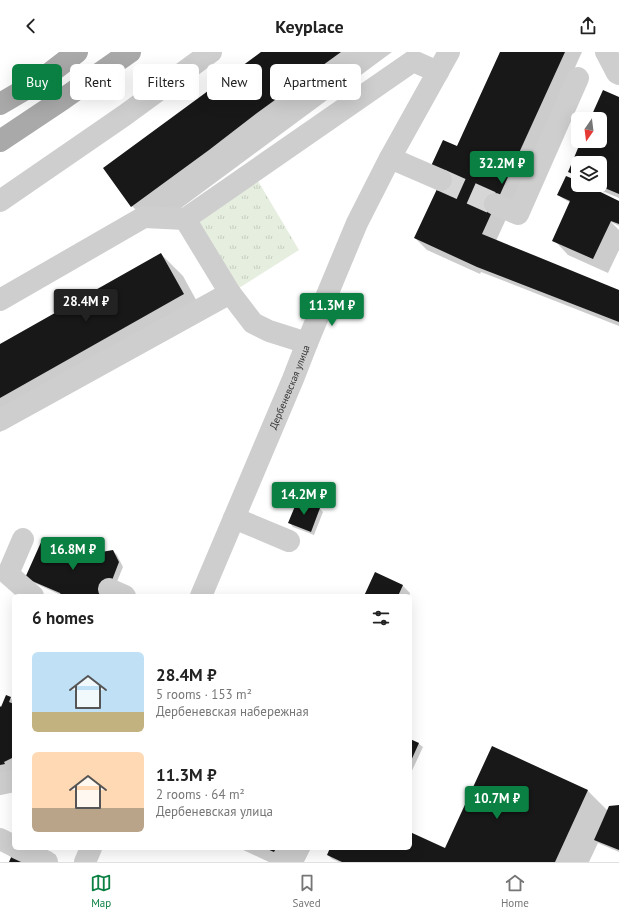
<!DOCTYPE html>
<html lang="en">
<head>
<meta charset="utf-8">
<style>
	:root { --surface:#fff; --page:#f2f2f2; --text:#222; --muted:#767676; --line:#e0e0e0; --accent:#0b8043 }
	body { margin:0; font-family:"PT Sans",sans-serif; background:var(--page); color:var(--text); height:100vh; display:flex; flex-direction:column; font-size:15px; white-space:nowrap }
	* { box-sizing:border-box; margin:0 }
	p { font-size:13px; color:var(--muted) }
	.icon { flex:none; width:22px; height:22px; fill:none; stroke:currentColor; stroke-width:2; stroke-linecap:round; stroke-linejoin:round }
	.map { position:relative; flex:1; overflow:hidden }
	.sheet { position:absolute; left:12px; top:542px; width:400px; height:256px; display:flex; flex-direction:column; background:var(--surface); border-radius:6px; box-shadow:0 4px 16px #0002 }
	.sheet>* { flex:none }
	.hud { position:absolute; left:12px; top:12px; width:400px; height:36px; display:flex; gap:8px }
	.needle { width:26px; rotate:194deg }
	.fabs { position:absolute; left:571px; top:60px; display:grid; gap:8px }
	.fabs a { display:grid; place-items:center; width:36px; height:36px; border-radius:6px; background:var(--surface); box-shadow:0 4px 16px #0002; font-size:20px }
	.price { position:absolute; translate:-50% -34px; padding:0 9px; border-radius:4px; background:var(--accent); color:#fff; font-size:13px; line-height:26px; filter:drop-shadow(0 1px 2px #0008) }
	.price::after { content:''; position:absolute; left:50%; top:24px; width:12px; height:9px; margin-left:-6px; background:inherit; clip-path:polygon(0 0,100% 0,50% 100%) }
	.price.selected { background:#222; color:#fff }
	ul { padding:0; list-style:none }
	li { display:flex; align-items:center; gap:12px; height:100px; padding:0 20px }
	li span { display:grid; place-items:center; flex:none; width:112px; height:80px; border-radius:6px; color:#555 }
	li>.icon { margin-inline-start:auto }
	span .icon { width:48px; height:48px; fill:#fffc; stroke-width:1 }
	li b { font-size:17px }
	h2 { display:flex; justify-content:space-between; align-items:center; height:48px; padding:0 20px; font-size:17px }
	.tag { padding:0 14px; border-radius:6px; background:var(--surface); box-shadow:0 4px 16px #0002; font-size:14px; line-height:36px }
	.tag.selected { background:var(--accent); color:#fff }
	header { display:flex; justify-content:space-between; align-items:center; height:52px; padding:0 20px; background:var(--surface); font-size:18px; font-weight:700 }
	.tab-bar { display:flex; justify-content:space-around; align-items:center; height:56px; border-top:1px solid var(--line); background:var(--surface); font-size:11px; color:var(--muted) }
	.tab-bar a { display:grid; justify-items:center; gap:2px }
	.tab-bar .selected { color:var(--accent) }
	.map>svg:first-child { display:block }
	.grass { fill:url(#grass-tufts) }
	.shadow { fill:#0003 }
	.building { fill:#181818 }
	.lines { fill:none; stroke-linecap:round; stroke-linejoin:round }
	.minor-tunnel { stroke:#d6d6d6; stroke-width:22; stroke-dasharray:22 11; stroke-linecap:butt }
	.minor { stroke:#cecece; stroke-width:22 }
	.major { stroke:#a9a9a9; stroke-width:22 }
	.labels { text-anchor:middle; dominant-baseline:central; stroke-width:4; stroke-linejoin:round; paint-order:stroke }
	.street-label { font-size:10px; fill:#313131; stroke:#fff }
</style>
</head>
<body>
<header><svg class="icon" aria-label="back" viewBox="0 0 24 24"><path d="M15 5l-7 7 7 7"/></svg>Keyplace<svg class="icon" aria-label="share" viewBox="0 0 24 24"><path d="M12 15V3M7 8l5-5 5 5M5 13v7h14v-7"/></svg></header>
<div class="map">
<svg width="619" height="810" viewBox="0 0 619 810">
	<defs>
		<pattern id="grass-tufts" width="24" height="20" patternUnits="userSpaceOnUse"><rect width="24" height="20" fill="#e6eee0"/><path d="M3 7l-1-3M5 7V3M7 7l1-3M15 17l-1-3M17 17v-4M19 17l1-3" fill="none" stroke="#c6cdc1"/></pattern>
	</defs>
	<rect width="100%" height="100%" fill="#fff"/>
	<path class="grass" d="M258,129L299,198L239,236L197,170Z"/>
	<path class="shadow" d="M263,0H392L154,176L132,154L104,116Z
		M501,0H582L496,189L619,239V274L481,220L480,222L427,198L415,186Z
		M619,46V146L589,133H600V111H578V128L569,120L582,89H600V67H591Z
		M578,131V133H583L619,150V174L611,170L619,178V198L608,221L568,203L554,188L571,151L562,146L558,142Z
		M161,202L183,224L205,264L0,380V293Z
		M319,456L323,460L314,483L293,475L290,471Z
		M113,499L117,503L123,515L111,544H63L30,529L78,506Z
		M402,533L410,541L409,544H365Z
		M10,646L14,649V732L0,733V655L1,656Z
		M410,688L419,692L423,695L410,723Z
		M492,696L588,739L608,759L619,754V800L598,791L589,810H339L332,807L328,803L331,796H410V781L446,797Z
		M239,796H311L304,810H269Z"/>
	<path class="building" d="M261,0H341L257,61L209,98L131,155L103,116Z
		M500,0H565L482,182L619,238V270L477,215L414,186L445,120L431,114L443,88L457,94Z
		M603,38L619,45V142L600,134V111H578V124L568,120L581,89H600V67H590Z
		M566,124L578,129V133H586L619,149V172L611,169L593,207L552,189L570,149L557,143Z
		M161,201L184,242L0,346V292Z
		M298,447L320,456L311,480L288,471Z
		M42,488L78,504L113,498L119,510L106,544H62L60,541L25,526Z
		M375,520L403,533L398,544H364Z
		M6,643L11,645L9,650L14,652V705L4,710L5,712L0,713V654L1,655Z
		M410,687L419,691L410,711Z
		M492,694L588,738L555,810H342L327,803L330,796H410V780L445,796Z
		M619,753V798L594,788L609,754Z
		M265,796H276L274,800Z
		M12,803L29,810H9Z"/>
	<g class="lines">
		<path class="minor-tunnel" d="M441,128L495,152"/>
		<g class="minor">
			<path d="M606,0L617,21L619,22"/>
			<path d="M390,106L441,128"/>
			<path d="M0,149L125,63L211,0"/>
			<path d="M495,152L518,162L578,26"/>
			<path d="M185,167L413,9L438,20"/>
			<path d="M0,248L144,165L185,167L230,241L253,271L269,279L307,291"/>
			<path d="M0,368L230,241"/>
			<path d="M234,466L289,489"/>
			<path d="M23,487L8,522L33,544"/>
			<path d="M109,537L125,544"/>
			<path id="s1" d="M201,544L293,327L307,291L357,171L390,106L449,0"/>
			<path d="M0,732L14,729"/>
			<path d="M0,787L14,794"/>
			<path d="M17,796L47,810"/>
			<path d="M85,810L91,796"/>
		</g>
		<path class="major" d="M0,52L41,28L77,0
			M0,89L63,47L130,0"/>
	</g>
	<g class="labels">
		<g class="street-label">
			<text stroke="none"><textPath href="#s1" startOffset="227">Дербеневская улица</textPath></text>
		</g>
	</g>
</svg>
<div class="fabs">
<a><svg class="needle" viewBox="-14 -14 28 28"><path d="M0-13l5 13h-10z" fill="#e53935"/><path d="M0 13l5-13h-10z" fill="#767676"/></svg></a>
<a><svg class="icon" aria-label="layers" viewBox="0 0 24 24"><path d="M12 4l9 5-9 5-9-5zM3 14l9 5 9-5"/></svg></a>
</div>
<b class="price" style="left:502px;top:133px">32.2M ₽</b>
<b class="price selected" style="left:86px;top:271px">28.4M ₽</b>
<b class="price" style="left:332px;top:275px">11.3M ₽</b>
<b class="price" style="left:304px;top:464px">14.2M ₽</b>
<b class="price" style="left:73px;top:519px">16.8M ₽</b>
<b class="price" style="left:497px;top:768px">10.7M ₽</b>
<div class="hud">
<a class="tag selected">Buy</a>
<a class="tag">Rent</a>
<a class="tag">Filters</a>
<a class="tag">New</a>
<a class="tag">Apartment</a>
</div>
<section class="sheet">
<h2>6 homes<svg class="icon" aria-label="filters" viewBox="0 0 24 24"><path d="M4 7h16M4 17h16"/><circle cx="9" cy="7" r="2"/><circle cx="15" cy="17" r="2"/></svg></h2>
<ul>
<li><span style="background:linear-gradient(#bfe0f5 75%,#c2b280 0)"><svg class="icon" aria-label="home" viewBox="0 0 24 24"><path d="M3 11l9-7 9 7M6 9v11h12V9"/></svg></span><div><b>28.4M ₽</b><p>5 rooms · 153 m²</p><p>Дербеневская набережная</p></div></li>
<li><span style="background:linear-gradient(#ffd9b3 70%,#b9a48a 0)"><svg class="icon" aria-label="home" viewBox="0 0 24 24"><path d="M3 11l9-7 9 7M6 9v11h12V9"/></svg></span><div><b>11.3M ₽</b><p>2 rooms · 64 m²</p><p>Дербеневская улица</p></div></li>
</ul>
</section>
</div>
<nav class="tab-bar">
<a class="selected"><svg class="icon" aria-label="map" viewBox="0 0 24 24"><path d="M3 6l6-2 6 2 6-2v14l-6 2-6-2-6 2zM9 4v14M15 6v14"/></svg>Map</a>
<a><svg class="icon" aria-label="saved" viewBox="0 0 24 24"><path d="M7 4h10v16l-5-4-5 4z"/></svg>Saved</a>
<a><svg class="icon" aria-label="home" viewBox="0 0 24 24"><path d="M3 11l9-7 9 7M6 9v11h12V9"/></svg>Home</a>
</nav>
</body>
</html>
